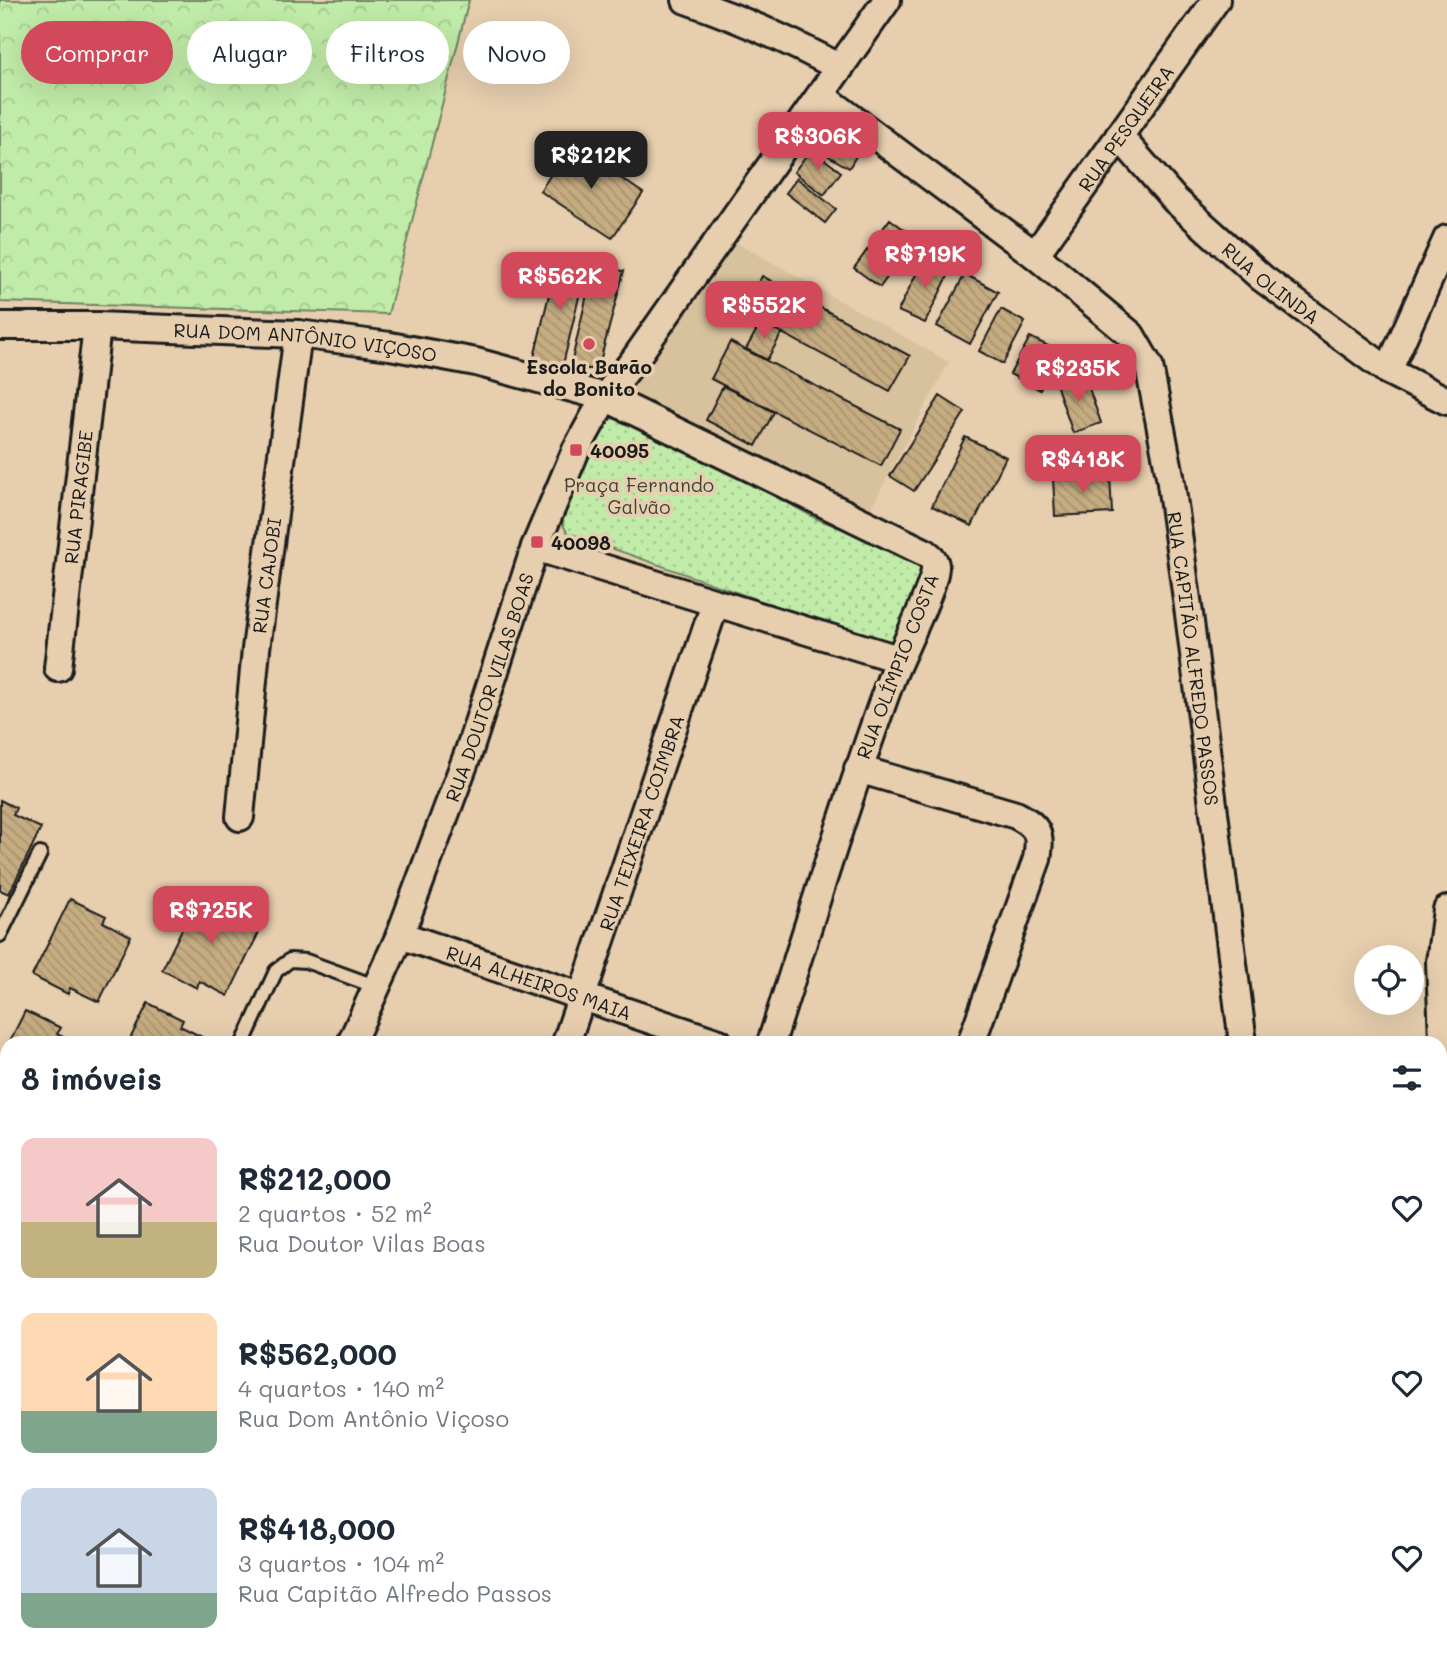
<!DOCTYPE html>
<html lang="pt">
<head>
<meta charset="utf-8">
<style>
	:root { --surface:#fff; --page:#f6f6f7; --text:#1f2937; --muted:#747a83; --accent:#d1495b }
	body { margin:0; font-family:Mali,sans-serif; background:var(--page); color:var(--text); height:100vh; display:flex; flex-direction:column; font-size:26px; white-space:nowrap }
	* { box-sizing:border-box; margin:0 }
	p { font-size:23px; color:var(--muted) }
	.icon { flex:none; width:38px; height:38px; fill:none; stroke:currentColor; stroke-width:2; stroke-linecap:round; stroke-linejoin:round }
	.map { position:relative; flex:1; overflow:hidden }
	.panel { position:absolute; left:0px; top:1036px; width:1447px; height:625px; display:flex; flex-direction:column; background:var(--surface); border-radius:21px 21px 0 0; box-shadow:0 7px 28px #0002 }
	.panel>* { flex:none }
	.banner { position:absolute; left:21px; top:21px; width:700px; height:63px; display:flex; gap:14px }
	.controls { position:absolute; left:1354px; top:945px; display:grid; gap:14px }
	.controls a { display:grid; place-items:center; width:70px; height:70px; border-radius:50%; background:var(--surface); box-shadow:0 7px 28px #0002; font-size:35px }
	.price { position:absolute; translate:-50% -60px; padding:0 16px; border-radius:14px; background:var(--accent); color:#fff; font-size:23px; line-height:46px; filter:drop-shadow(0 2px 4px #0008) }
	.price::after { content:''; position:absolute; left:50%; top:42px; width:21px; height:16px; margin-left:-10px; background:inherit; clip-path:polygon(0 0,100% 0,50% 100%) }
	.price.active { background:#222; color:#fff }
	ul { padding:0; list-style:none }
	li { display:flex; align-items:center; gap:21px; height:175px; padding:0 21px }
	li span { display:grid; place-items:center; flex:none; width:196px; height:140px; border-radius:14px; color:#555 }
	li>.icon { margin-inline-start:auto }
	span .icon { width:84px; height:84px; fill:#fffc; stroke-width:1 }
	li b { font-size:30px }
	h2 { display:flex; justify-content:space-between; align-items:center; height:84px; padding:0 21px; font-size:30px }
	.tag { padding:0 24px; border-radius:32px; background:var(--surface); box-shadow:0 7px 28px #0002; font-size:24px; line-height:63px }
	.tag.active { background:var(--accent); color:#fff }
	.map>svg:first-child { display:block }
	.built { fill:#d8c19d }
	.grass { fill:url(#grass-dots); stroke:#6e8462; stroke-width:2 }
	.forest { fill:url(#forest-crowns); stroke:#6e8462; stroke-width:2 }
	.building { fill:url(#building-back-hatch); stroke:#1c1c1c; stroke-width:2 }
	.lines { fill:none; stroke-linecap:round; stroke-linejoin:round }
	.service-casing { stroke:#1c1c1c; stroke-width:18 }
	.minor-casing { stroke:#1c1c1c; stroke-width:32 }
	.service { stroke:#e6ceae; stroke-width:12 }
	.minor { stroke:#e6ceae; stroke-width:26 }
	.poi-dot { fill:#d1495b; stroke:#e6ceae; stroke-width:2.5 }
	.labels { text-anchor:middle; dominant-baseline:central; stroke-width:7; stroke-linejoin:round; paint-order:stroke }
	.street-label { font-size:19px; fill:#1c1c1c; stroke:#e6ceae }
	.poi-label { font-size:19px; font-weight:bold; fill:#1c1c1c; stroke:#e6ceae; text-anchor:start }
	.park-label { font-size:19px; fill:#3d4538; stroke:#e6ceae }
</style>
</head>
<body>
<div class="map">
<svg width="1447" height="1660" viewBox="0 0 1447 1660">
	<defs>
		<pattern id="grass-dots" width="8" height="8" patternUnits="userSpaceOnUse" patternTransform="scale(1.75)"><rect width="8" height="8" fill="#c0eba8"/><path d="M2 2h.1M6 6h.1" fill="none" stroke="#a4c990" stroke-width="1.8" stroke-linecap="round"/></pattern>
		<pattern id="forest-crowns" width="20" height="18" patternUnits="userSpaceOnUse" patternTransform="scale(1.75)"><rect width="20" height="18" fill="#c0eba8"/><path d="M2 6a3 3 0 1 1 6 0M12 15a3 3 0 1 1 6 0" fill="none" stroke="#a4c990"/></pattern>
		<pattern id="building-back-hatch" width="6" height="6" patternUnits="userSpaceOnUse" patternTransform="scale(1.75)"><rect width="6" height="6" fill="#c5ac81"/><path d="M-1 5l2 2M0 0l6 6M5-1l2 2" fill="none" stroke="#a9936f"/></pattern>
	</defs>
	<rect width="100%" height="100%" fill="#e6ceae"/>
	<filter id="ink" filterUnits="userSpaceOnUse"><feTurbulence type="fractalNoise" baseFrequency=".0143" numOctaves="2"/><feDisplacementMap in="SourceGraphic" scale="14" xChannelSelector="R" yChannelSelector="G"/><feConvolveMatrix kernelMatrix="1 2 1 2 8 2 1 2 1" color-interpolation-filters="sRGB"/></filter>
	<g filter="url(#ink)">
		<path class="built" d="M732,240L949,362L867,515L630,393Z"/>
		<path class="grass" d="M620,418L770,493L817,519L926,560L904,634L889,646L568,533C564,528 562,524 562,518C560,499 596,436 607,419Z
			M979,1654H1073L1074,1660H977Z"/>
		<path class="forest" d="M0,0H469L388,314L0,302Z"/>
		<path class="building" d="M825,127L861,148L849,168L813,147Z
			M571,144L643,193L612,238L540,191Z
			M811,149L841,172L824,195L794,172Z
			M797,178L836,209L825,223L786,193Z
			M890,219L916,238L880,287L854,268Z
			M558,256L587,263L562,369L533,362Z
			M925,256L952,268L925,323L898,311Z
			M593,268L624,271L598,369H570Z
			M965,274L998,292L970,344L937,326Z
			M762,276L910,356L890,391L743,312Z
			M1001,309L1025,322L1003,364L979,351Z
			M761,322L782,333L767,360L746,349Z
			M1030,337L1060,352L1040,390L1010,374Z
			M730,342L900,429L881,466L711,379Z
			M1084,374L1101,423L1073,433L1056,384Z
			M723,386L774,412L756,446L706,420Z
			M940,396L965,412L914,491L890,476Z
			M965,437L1006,457L972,526L932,506Z
			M1110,475L1112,513L1055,516L1053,478Z
			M0,800L16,808L13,815L41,828L9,894L0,890Z
			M200,892L235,910L232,916L260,930L228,996L199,981L197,988L162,970Z
			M70,899L106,916L103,922L131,936L99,1002L70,988L68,994L32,976Z
			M148,1003L183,1020L180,1026L208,1040L207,1043H128Z
			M25,1011L61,1028L57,1034L75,1043H9Z
			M7,1047V1098L0,1095V1061Z
			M0,1137L6,1140L2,1147L7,1149V1208L0,1222Z
			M7,1294V1359L0,1355V1309Z"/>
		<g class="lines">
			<defs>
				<path id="service" d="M0,935L40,854
					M243,1043L276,971L290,960L306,961L377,987
					M0,1242L7,1246
					M360,1660L362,1654"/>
				<g id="minor">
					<path d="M686,0C741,19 789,40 840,68"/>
					<path id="s1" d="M821,95L1035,255L1131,335L1149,366L1170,476L1189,614L1243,1043"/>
					<path id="s2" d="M1119,136L1175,200L1262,278L1388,371L1447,401"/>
					<path id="s3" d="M1035,255L1216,0"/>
					<path id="s4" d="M0,326H97L298,334L390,346L476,362L605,397L926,553C930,556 934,559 935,565C937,583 899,657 891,679C847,799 810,921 771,1043"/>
					<path d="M1388,371L1447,239"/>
					<path d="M535,547L898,659"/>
					<path id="s5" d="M58,668L97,326"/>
					<path d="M858,769L1016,815C1039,827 1041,834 1037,859L971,1043"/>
					<path id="s6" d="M240,817L256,649L298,334"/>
					<path d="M1447,910L1440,962L1447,1143"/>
					<path id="s7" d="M400,935L719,1043"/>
					<path id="s8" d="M351,1043L400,935L469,751L535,547L576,450L605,397L635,359L887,0"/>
					<path id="s9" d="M566,1043L715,604"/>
					<path d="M0,1581L7,1580"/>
					<path d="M235,1654L237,1660"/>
					<path d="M711,1654L732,1660"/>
					<path d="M1092,1654L1093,1660"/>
					<path d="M1322,1654V1660"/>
					<path d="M759,1660L762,1654"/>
					<path d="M959,1660L961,1654"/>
				</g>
			</defs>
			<use href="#service" class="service-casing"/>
			<use href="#minor" class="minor-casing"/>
			<use href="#service" class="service"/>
			<use href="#minor" class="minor"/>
		</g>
	</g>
	<g class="poi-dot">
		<circle cx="589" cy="344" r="7"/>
		<rect x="569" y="443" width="14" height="14" rx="3.5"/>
		<rect x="530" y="535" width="14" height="14" rx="3.5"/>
	</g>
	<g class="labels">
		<g class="street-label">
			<text stroke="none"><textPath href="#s3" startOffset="156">RUA PESQUEIRA</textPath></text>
			<text stroke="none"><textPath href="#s2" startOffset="212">RUA OLINDA</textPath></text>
			<text stroke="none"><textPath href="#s4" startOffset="306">RUA DOM ANTÔNIO VIÇOSO</textPath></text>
			<text stroke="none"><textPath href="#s5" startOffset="172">RUA PIRAGIBE</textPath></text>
			<text stroke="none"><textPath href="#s6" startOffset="243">RUA CAJOBI</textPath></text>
			<text stroke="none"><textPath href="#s1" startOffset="724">RUA CAPITÃO ALFREDO PASSOS</textPath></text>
			<text transform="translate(897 666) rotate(-69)">RUA OLÍMPIO COSTA</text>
			<text stroke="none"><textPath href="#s8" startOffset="382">RUA DOUTOR VILAS BOAS</textPath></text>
			<text stroke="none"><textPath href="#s9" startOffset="233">RUA TEIXEIRA COIMBRA</textPath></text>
			<text stroke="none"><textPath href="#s7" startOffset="147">RUA ALHEIROS MAIA</textPath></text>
		</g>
		<g class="poi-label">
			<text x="589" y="366" text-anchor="middle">Escola Barão<tspan x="589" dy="22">do Bonito</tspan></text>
			<text x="590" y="450">40095</text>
			<text x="551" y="542">40098</text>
		</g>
		<g class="park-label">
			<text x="639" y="484">Praça Fernando<tspan x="639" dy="22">Galvão</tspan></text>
		</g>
	</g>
</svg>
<div class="controls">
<a><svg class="icon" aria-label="locate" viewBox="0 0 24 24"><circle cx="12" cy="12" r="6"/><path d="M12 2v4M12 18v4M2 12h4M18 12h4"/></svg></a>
</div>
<b class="price" style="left:818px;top:172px">R$306K</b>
<b class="price active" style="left:591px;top:191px">R$212K</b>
<b class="price" style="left:925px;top:290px">R$719K</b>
<b class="price" style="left:560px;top:312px">R$562K</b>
<b class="price" style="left:764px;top:341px">R$552K</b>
<b class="price" style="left:1078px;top:404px">R$235K</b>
<b class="price" style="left:1083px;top:495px">R$418K</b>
<b class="price" style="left:211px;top:946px">R$725K</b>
<div class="banner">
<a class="tag active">Comprar</a>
<a class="tag">Alugar</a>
<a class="tag">Filtros</a>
<a class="tag">Novo</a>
</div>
<section class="panel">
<h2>8 imóveis<svg class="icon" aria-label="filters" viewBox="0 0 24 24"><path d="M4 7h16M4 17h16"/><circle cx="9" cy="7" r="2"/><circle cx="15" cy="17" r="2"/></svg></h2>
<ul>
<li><span style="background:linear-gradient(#f6c9c9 60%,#c2b280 0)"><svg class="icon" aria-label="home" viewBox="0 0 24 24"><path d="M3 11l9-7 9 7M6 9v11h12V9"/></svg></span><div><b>R$212,000</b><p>2 quartos · 52 m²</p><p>Rua Doutor Vilas Boas</p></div><svg class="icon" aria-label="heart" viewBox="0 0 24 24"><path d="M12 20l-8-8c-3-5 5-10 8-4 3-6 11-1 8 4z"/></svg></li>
<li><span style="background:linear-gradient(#ffd9b3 70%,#7fa58c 0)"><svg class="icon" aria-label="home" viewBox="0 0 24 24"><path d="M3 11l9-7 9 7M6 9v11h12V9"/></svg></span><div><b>R$562,000</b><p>4 quartos · 140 m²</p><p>Rua Dom Antônio Viçoso</p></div><svg class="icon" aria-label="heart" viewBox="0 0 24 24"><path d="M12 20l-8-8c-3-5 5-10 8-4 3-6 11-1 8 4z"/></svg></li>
<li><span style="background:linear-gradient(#c9d6e8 75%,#7fa58c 0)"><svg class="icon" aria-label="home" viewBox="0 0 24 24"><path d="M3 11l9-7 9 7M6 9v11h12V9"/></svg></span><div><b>R$418,000</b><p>3 quartos · 104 m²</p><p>Rua Capitão Alfredo Passos</p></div><svg class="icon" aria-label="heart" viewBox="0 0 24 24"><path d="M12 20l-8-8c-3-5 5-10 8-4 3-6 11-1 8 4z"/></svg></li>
</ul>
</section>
</div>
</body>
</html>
